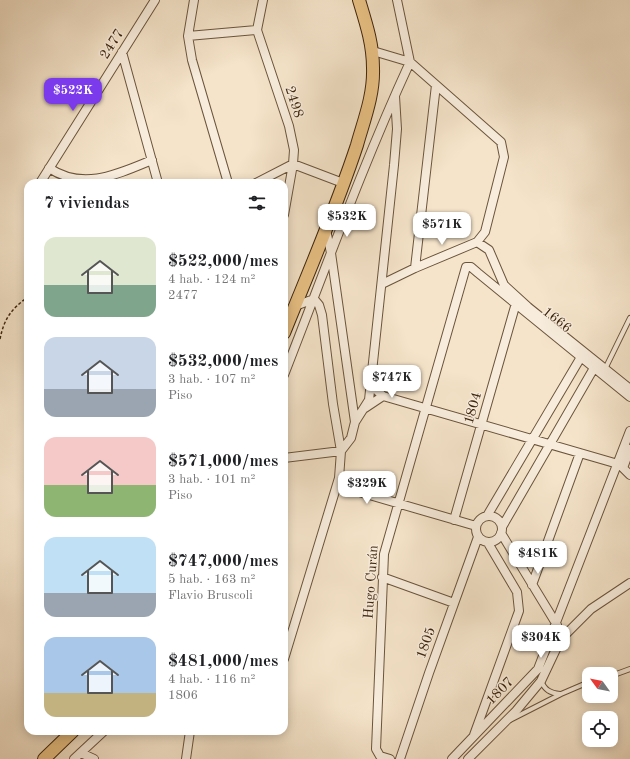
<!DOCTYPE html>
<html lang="es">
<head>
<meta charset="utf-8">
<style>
	:root { --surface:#fff; --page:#f2f2f2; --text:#202124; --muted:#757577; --accent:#7c3aed }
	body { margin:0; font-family:"Old Standard TT",serif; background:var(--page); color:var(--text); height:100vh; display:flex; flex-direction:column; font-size:15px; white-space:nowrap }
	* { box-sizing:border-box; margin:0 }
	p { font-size:13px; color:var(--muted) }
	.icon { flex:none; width:22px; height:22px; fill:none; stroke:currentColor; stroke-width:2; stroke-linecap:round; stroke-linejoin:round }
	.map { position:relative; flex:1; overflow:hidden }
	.details { position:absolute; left:24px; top:179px; width:264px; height:556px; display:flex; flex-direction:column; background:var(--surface); border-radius:12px; box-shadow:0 2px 10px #0003 }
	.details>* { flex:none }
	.needle { width:26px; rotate:303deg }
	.tools { position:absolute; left:582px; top:667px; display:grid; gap:8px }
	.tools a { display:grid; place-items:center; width:36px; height:36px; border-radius:8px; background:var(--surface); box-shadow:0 2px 10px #0003; font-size:20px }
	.price { position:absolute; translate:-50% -34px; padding:0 9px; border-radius:8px; background:#fff; color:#222; font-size:13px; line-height:26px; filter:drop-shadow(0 1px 2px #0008) }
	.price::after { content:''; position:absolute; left:50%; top:24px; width:12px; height:9px; margin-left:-6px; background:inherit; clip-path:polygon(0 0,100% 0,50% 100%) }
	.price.selected { background:var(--accent); color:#fff }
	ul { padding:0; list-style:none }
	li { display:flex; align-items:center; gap:12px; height:100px; padding:0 20px }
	li span { display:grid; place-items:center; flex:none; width:112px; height:80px; border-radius:12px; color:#555 }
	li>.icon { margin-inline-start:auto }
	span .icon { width:48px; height:48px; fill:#fffc; stroke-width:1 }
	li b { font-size:17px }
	h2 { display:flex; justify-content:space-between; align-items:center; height:48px; padding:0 20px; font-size:17px }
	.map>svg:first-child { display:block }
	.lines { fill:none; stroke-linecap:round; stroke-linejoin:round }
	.service-casing { stroke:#6b543c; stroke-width:6 }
	.minor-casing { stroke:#6b543c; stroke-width:10 }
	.primary-casing { stroke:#3d240d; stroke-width:14 }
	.path { stroke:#3d240d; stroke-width:1.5; stroke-dasharray:3 2; stroke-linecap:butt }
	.service { stroke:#f8eddd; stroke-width:4 }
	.minor { stroke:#f8eddd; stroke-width:8 }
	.primary { stroke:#eac285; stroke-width:12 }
	.labels { text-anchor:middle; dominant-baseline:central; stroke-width:3; stroke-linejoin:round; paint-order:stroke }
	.street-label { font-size:14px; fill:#3d240d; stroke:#f8eddd }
</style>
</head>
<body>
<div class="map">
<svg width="630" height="759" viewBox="0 0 630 759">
	<rect width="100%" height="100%" fill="#f5e4ca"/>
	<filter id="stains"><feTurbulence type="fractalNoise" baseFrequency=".005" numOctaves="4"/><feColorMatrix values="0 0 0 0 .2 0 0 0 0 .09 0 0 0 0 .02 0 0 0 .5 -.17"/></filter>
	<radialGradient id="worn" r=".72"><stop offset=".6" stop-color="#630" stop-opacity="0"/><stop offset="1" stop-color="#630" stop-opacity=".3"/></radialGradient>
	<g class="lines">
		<defs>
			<path id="service" d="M605,369L630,318
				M611,676L630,669
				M541,681C545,690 550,693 560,694
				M510,720L561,694L589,682"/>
			<path id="minor" d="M194,0L188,36L192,60L228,183
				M263,0L257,30L289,126L294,150L293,164L284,215
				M397,0L410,62
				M188,36L257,30
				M373,51L410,62L501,142L504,157L485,232L477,242L415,268L382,284
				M122,52L158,183
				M49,168C83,191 118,174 152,160
				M40,183L155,0
				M256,183L293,164L343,183
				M326,230L331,253L355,422L351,438L341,451
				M477,242L489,250L504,285L528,307L630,389
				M415,268L436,85
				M284,375C325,270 363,164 410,62
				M383,396L618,464
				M365,408L383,396L371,385
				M355,422L369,400L394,165L397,129L395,96
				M630,449L623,468L630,475
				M284,458L341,451
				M342,487L476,526
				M487,516L581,357
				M476 529a13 13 0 1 1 26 0a13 13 0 1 1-26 0Z
				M454,520L516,303
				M502,527L594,368
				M501,533L557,625
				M382,577L454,603
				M532,585L580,453
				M284,659L339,478L341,451L333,404L322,315L319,305L314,299L295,306
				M474,735L519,611L517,592L488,543
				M81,753L94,759
				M74,759L104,731
				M186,759L190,731
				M390,759L380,756L376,749L384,554L466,267H471L478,273L630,397
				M400,759L429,673L478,537
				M452,759L538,669L630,431
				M468,759L516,711L541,681L558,645L566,634L591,609L630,583"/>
			<path id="primary" d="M284,333C309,271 336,209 357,145C364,120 374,95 373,68C373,44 366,23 359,0
				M44,759L73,731"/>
		</defs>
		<use href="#service" class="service-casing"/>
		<use href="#minor" class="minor-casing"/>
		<use href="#primary" class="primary-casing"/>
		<path class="path" d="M0,339C4,319 11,309 28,297"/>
		<use href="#service" class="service"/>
		<use href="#minor" class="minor"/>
		<use href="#primary" class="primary"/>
	</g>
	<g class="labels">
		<g class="street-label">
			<text transform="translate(112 44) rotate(-58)">2477</text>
			<text transform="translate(294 102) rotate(72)">2498</text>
			<text transform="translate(557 320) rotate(39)">1666</text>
			<text transform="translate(473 408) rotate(-74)">1804</text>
			<text transform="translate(371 582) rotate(-86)">Hugo Curán</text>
			<text transform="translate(426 643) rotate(-70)">1805</text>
			<text transform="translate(500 691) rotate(-46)">1807</text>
		</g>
	</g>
	<rect width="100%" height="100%" filter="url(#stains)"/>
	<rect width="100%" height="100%" fill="url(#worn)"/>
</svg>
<div class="tools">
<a><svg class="needle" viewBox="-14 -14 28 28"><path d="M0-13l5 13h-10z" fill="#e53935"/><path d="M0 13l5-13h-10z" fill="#757577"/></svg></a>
<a><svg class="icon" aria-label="locate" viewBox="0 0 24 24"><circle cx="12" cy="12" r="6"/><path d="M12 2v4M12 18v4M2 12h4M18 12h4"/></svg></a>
</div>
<b class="price selected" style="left:73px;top:112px">$522K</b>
<b class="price" style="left:347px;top:238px">$532K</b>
<b class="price" style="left:442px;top:246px">$571K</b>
<b class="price" style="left:392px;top:399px">$747K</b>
<b class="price" style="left:367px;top:505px">$329K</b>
<b class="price" style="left:538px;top:575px">$481K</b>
<b class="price" style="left:541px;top:659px">$304K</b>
<section class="details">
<h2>7 viviendas<svg class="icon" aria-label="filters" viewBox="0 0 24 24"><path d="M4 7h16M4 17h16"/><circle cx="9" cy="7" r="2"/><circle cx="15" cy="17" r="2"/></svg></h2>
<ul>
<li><span style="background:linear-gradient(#dfe7d0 60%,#7fa58c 0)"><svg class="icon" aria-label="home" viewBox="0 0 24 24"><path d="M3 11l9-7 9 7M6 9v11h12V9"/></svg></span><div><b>$522,000/mes</b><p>4 hab. · 124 m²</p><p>2477</p></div></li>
<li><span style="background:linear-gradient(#c9d6e8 65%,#9aa5b1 0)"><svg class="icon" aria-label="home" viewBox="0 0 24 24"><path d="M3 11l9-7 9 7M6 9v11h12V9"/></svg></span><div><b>$532,000/mes</b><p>3 hab. · 107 m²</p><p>Piso</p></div></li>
<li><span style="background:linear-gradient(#f6c9c9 60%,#8fb573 0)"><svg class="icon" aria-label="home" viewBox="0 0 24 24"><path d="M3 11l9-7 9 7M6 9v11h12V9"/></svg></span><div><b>$571,000/mes</b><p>3 hab. · 101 m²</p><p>Piso</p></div></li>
<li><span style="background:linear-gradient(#bfe0f5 70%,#9aa5b1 0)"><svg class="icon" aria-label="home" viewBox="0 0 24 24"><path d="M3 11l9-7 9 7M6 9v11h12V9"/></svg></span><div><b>$747,000/mes</b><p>5 hab. · 163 m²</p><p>Flavio Bruscoli</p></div></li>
<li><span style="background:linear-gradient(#a9c7e8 70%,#c2b280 0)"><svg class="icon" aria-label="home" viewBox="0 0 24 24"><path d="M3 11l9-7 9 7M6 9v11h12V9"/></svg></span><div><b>$481,000/mes</b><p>4 hab. · 116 m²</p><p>1806</p></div></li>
</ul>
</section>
</div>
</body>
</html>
